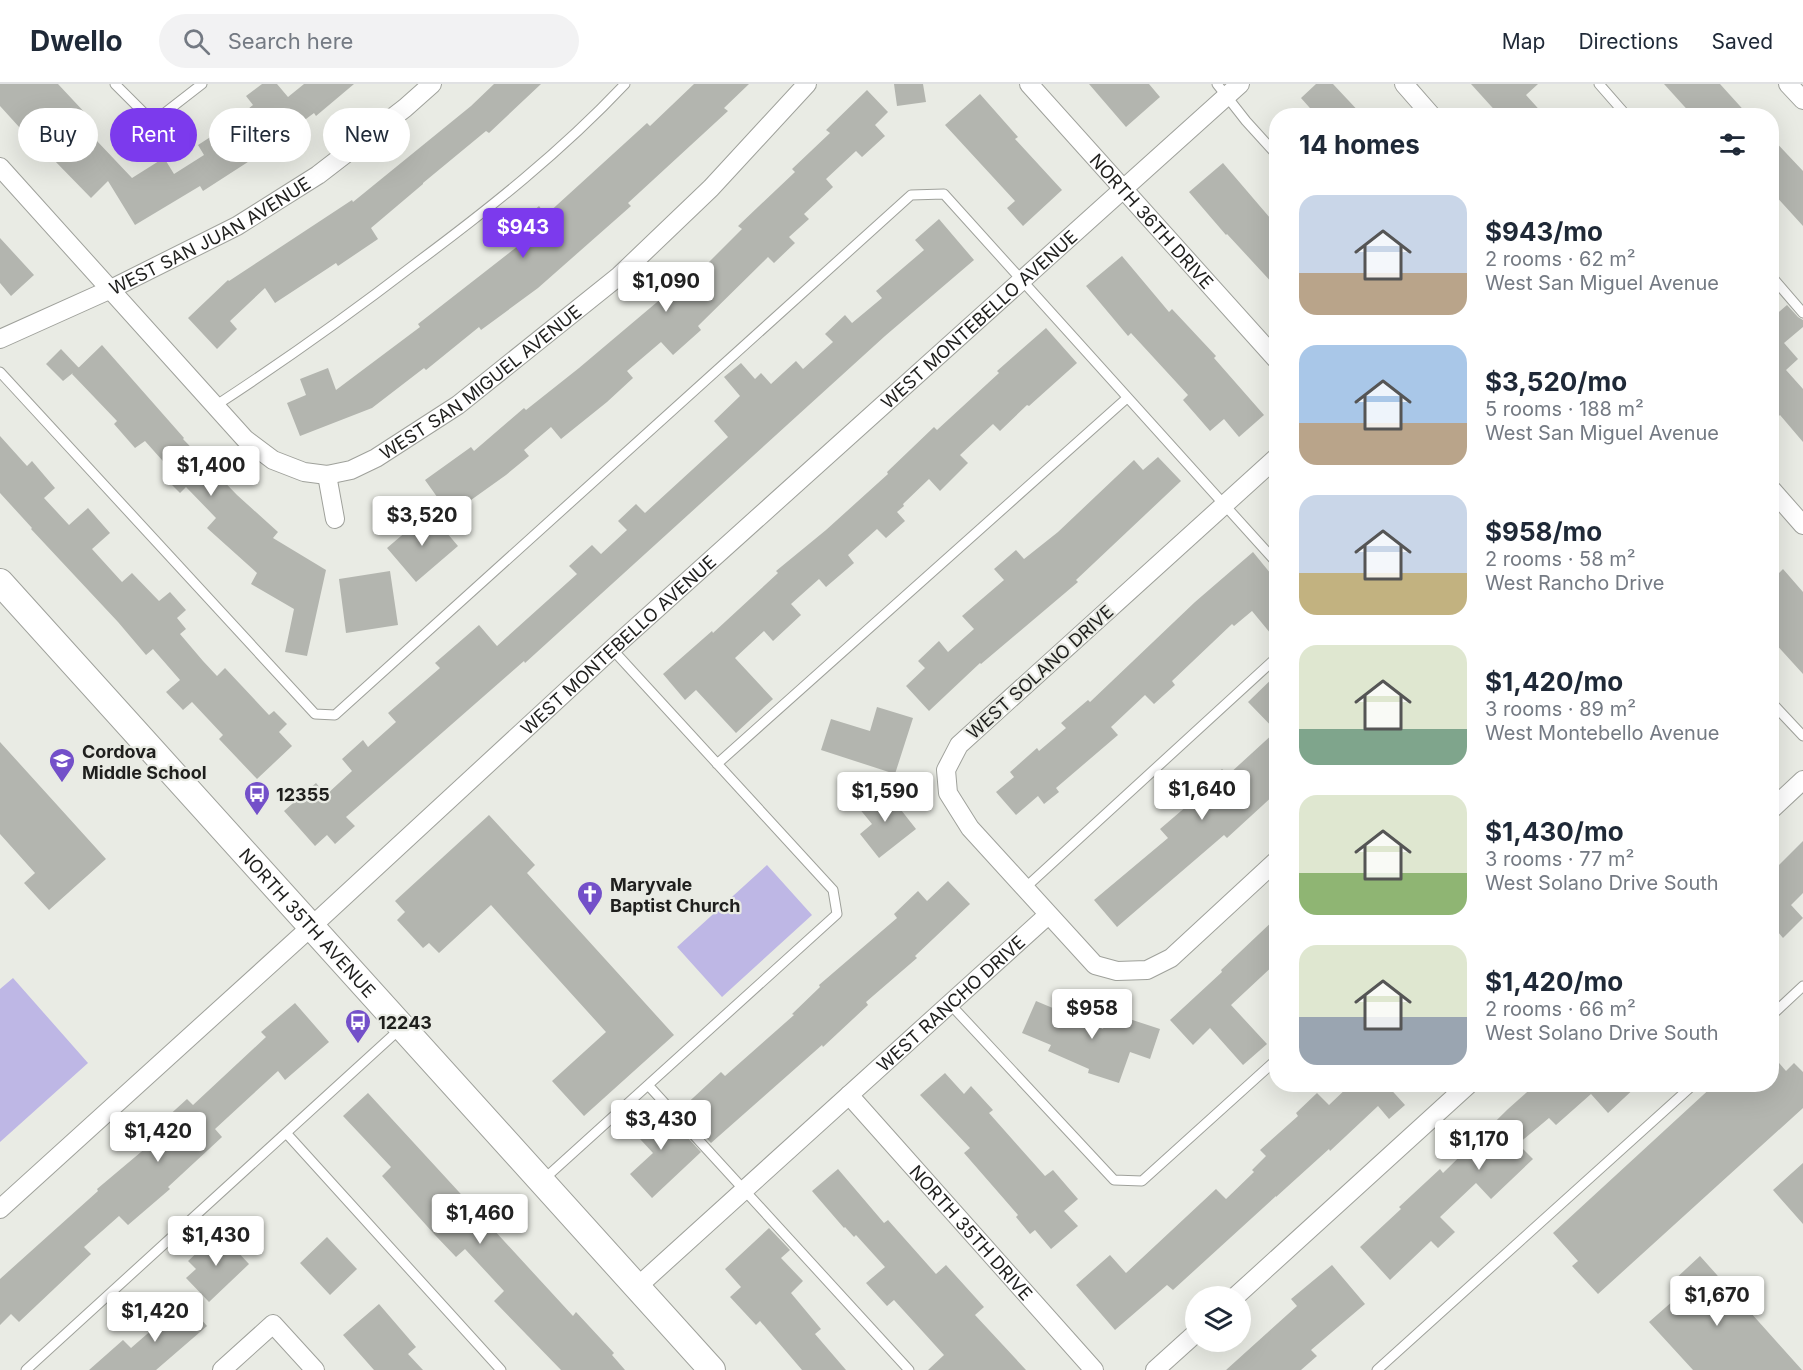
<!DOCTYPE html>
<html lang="en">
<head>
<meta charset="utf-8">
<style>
	:root { --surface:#fff; --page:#f2f2f3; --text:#1f2937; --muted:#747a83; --line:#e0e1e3; --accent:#7c3aed }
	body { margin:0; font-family:Inter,sans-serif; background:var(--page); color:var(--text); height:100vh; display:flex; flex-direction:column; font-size:22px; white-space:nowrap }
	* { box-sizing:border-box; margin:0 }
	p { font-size:20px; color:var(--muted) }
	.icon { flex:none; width:33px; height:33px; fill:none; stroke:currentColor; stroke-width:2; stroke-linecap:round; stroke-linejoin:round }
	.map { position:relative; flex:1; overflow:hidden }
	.panel { position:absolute; left:1269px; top:24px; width:510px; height:984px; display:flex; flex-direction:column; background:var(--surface); border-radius:24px; box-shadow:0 6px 24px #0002 }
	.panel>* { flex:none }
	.hud { position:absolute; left:18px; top:24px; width:570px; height:54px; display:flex; gap:12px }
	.tools { position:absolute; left:1185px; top:1202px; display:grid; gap:12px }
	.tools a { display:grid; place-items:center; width:66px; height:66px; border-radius:50%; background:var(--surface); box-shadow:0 6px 24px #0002; font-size:30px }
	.price { position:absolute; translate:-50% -51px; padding:0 14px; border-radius:6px; background:#fff; color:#222; font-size:20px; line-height:39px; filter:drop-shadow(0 2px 3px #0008) }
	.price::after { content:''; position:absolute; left:50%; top:36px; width:18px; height:14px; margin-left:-9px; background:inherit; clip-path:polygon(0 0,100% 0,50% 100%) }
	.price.active { background:var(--accent); color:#fff }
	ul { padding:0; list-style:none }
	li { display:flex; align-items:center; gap:18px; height:150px; padding:0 30px }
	li span { display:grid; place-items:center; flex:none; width:168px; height:120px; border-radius:18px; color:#555 }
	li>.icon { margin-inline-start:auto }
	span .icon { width:72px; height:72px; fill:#fffc; stroke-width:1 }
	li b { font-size:26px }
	h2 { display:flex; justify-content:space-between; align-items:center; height:72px; padding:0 30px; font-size:26px }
	.chip { padding:0 21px; border-radius:27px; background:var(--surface); box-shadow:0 6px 24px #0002; font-size:21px; line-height:54px }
	.chip.active { background:var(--accent); color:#fff }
	header { display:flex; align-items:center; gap:36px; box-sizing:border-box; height:84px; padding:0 30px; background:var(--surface); border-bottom:2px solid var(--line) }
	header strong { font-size:28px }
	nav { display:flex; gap:33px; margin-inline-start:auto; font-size:21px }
	.search { width:420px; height:54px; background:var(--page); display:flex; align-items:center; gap:15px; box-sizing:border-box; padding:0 21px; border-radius:33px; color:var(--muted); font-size:22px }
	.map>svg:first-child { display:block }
	.green { fill:#beb7e5 }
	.building { fill:#b3b5af }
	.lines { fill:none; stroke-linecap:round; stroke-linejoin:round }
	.lane-casing { stroke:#9fa19b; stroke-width:11 }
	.street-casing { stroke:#9fa19b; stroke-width:20 }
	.secondary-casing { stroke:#9fa19b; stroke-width:28 }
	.lane { stroke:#fff; stroke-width:9 }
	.street { stroke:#fff; stroke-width:18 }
	.secondary { stroke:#fff; stroke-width:26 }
	.labels { text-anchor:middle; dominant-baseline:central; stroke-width:4.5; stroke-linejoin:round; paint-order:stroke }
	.street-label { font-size:18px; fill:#1f1f1d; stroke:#e9ebe4 }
	.poi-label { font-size:18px; font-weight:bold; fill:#1f1f1d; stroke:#e9ebe4; text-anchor:start }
</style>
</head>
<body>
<header>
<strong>Dwello</strong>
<div class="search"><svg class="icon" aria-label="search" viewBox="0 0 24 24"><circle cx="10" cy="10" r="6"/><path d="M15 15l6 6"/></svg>Search here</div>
<nav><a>Map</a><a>Directions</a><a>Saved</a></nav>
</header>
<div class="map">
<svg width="1803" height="1286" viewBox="0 0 1803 1286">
	<rect width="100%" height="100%" fill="#e9ebe4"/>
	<path class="green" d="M767,781L812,831L722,913L677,863Z
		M13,894L88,979L0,1058V905Z"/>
	<path class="building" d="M0,0H58L87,31L79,38L132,94L159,77H166L174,90L204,71L198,61L246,30L244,28L253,21L246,12L262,0H277L288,13L304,0H354L316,32L314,29L251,76L203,107L200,102L135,141L108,97L91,114L53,75L59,70L29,36L20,44L0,22Z
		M494,0H541L489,49L486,47L423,99V100L371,144L378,155L338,182L336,179L275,219L265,204L230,237L237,245L217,265L188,234L228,196L229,197L352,116L353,118L471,22Z
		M694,0H749L724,24L728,27L628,119L631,122L538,204L481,246L479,243L426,286L424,284L372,324L300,352L287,319L306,311L300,295L328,284L336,306L420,243L418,240L518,162L508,149L539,122L546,131L647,39L650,42Z
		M894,0H923L926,18L897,22Z
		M1089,0H1149L1160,13L1126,43Z
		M1316,0H1333L1363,32H1317L1301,14Z
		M1471,0H1538L1526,11L1545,32H1500Z
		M1664,0H1720L1749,32H1693Z
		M867,6L888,28L875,41L885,52L862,73L856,67L826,95L833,103L804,130L809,135L789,153L795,159L774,179L768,173L698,242L701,246L673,271L661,258L627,287L633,294L607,318L561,355L551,343L524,366L529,372L506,391L450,431L425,396L471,363L474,367L524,324L526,326L579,284L682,197L686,201L742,145L738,142L795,88L792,85L830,49L826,46Z
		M980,10L1018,53L1015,55L1062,106L1023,142L1007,124L1015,117L945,41Z
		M1772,54L1803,87V142L1772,108Z
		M1223,79L1276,141V203L1227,150L1226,151L1189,108Z
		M939,135L974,176L885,252L525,579L524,577L346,733L355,742L335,760L327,751L315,762L284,727L316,699L326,711L352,687L342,675L363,656L368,663L396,638L388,629L440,584L435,579L479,541L497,562L577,490L569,482L592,461L601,470L627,446L618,437L636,420L645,429L728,353L714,337L740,312L724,293L741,279L755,295L761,289L771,300L796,277L803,285L833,258L825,250L845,231L852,239L882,214L876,207L924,166L915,156Z
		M0,154L34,191L11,212L0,199Z
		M1122,172L1169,228L1172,225L1216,272L1214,274L1264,331L1239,353L1224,335L1210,347L1183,316L1188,311L1131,249L1128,252L1086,202Z
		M1787,221L1798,233L1803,236V243L1784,259L1798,275L1786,286L1803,305V358L1780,331L1772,339V234Z
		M1046,244L1077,279L1029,322L1027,321L1000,347L993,340L960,371L968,379L940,407L929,395L903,420L904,422L897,428L905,437L886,454L877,445L848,471L854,479L826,503L819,495L791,520L801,531L773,557L764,547L735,574L773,615L736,649L696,606L685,616L663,590L712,547L713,549L778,489L776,487L826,446L888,390L887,388L934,343L937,346L999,289L997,287Z
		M102,261L184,354L183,355L237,411L278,448L273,454L326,486L307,572L285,568L294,525L251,500L257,489L207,444L216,434L186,403L180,409L163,392L170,385L145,357L135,364L114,340L117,337L72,290Z
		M61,265L79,284L63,297L46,280Z
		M0,352L27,382L32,377L55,404L44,414L69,441L88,424L110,449L92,465L122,498L132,489L159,517L170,508L186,526L177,534L186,545L180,550L203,577L217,592L225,584L269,631L274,627L287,640L279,648L292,662L257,695L219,655L223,651L192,618L183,626L166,608L180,596L153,565L146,571L118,538L31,445L32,444L0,409Z
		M1158,373L1181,397L1076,496L1078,498L981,580L980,579L929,627L906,602L925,584L918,577L939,557L948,568L974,545L962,532L1004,496L994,485L1016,466L1024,475L1058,448L1134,376L1143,386Z
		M429,428L458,462L416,498L387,464Z
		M1253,468L1276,496V556L1252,527L1234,542L1232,540L1172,597L1175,601L1154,620L1145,611L1111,643L1118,651L1056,704L1059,708L1044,720L1038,712L1016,731L996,708L1014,693L1010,688L1037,664L1039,667L1066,644L1061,639L1088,616L1090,618L1195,518Z
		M1783,485L1803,508V590L1772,556V496Z
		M390,487L398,541L346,549L339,495Z
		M1276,591V709L1227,754L1224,751L1117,843L1094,816L1168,754L1160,745L1202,709L1200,707L1222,685L1228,691L1276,647L1248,618Z
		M877,623L913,634L895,690L821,666L831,635L870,647Z
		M0,658L106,775L49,826L24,799L35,789L0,750Z
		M883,703L916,745L879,774L860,750L872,740L858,723Z
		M489,731L535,781L527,789L674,951L584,1032L552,997L606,948L491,821L439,869L429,859L423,864L397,836L405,828L395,817Z
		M1803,757V809L1791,821L1803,834L1783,854L1772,841V788Z
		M948,797L970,820L915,872L917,874L866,918L868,921L823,963L822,961L711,1059L680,1026L721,988L725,992L794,931L792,930L820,903L819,901L897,834L894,830L918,807L927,817Z
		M1276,834V879L1231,921L1267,960L1243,981L1210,944L1193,961L1170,936L1222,888L1221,886Z
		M1036,917L1103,945L1108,928L1160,945L1150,975L1130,968L1119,999L1088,989L1089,985L1048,967L1051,961L1022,949Z
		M295,919L329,958L285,996L278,987L215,1045L222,1053L168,1103L170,1105L128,1141L119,1132L84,1163L91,1170L19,1238L11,1230L0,1241V1195L98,1107L97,1105L160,1052L154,1045L187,1015L193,1021L266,953L261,948Z
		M1772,971L1786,987L1794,979L1803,988V1024L1598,1210L1572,1182L1578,1177L1553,1149L1715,1000H1772Z
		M945,989L964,1010L971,1002L993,1026L989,1029L1045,1092L1053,1086L1078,1115L1064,1127L1078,1142L1051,1165L1035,1146L1030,1150L1016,1133L1018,1131L964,1069L970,1064L920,1011Z
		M1351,1000H1386L1405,1021L1389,1035L1378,1022L1330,1067L1329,1065L1276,1113V1112L1173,1206L1167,1201L1115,1246L1076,1201L1110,1171L1126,1189L1216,1105L1226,1115L1254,1088L1252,1086L1266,1072L1260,1066L1298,1032L1296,1029L1317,1009L1329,1021Z
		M1536,1000H1639L1608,1029L1591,1010L1556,1041L1549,1034L1518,1060L1533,1075L1491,1115L1476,1099L1440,1133L1455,1148L1438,1164L1431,1157L1390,1196L1360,1163L1401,1125L1399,1123L1440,1085L1443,1089L1508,1025Z
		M368,1009L573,1232L576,1228L614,1269L612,1271L625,1286H561L494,1217L504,1207L465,1165L456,1173L435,1151L382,1092L391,1083L343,1032Z
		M652,1021L667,1038L670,1035L701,1068L652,1114L630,1090L653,1069L628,1042Z
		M1803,1079V1140L1773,1106Z
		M838,1085L884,1139L888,1136L936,1190L946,1181L984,1223L975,1231L1026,1286H928L944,1271L894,1216L887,1222L866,1199L885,1183L856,1151L854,1153L845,1143L844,1144L812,1107Z
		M769,1144L790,1166L781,1174L803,1197L791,1209L821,1245L815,1250L846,1286H802L760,1237L756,1241L730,1213L741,1203L725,1185Z
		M219,1148L249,1180L209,1218L186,1194L196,1185L188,1177Z
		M327,1153L357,1185L330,1211L300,1179Z
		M1700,1172L1802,1286H1693L1649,1238L1682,1209L1672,1198Z
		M1332,1181L1365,1220L1311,1266L1317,1272L1301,1286H1226L1297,1222L1291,1215Z
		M185,1217L207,1242L156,1286H89L123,1256L131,1264Z
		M379,1220L416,1263L408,1270L423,1286H374L343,1251Z"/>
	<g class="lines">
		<defs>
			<path id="lane" d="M115,0L153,38L202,0
				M1217,0L1246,37L1276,70
				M1599,0L1627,32
				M1772,193L1803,229
				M0,288L315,630L335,631L911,111L944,110L1276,478
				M215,322C284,277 350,230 415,180C489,125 562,67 625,0
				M1772,619L1803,652
				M717,680L1127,314
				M1025,804L1276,574
				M950,920L1114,1096L1142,1097L1276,976
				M1772,931L1803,902
				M648,1001L909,1286
				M287,1050L501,1286
				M543,1096L837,830L833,806L612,565
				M26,1286L401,944
				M1377,1286L1694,1000"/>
			<g id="street">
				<path id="s1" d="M1029,0L1276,275"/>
				<path d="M1404,0L1432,32"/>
				<path d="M1788,0L1803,16"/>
				<path id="s2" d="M0,83L245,355L273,376L304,388L327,391L351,386L376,374L458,321L619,192L711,104L807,0"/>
				<path id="s3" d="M0,255L109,206L237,142L318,91L405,24L432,0"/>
				<path d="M1276,374L959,661L946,686L948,709L970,744L1095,881L1117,887L1147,886L1171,874L1276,777"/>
				<path d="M327,391L335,435"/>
				<path d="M1772,406L1803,441"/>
				<path d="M1772,725L1803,696"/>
				<path id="s4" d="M849,1011L1094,1286"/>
				<path id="s5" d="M0,1125L312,842L612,565L1240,0"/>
				<path id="s6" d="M637,1203L1048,831"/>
				<path d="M1236,1212L1469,1000"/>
				<path d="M222,1286L273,1240L315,1286"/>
				<path d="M1155,1286L1196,1249"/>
			</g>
			<g id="secondary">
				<path id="s7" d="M0,498L712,1286"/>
			</g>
		</defs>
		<use href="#lane" class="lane-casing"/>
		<use href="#street" class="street-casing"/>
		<use href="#secondary" class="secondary-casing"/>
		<use href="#lane" class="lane"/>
		<use href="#street" class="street"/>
		<use href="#secondary" class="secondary"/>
	</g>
	<defs>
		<symbol id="school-pin" viewBox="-11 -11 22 30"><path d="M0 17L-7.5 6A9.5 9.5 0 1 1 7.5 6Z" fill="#7350c9" stroke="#e9ebe4"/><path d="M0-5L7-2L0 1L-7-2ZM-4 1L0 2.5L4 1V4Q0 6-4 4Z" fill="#fff"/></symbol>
		<symbol id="bus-pin" viewBox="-11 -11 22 30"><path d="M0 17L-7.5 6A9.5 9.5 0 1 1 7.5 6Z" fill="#7350c9" stroke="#e9ebe4"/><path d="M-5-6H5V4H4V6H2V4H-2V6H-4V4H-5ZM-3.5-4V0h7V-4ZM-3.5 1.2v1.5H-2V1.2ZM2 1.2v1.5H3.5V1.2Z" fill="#fff"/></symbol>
		<symbol id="church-pin" viewBox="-11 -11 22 30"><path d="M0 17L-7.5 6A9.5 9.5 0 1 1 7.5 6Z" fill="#7350c9" stroke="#e9ebe4"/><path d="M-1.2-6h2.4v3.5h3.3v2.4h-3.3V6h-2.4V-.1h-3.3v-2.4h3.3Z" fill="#fff"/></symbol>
	</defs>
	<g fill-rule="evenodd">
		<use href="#school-pin" x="47" y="662" width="30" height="40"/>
		<use href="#bus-pin" x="242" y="695" width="30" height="40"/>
		<use href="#church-pin" x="575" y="795" width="30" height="40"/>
		<use href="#bus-pin" x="343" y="923" width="30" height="40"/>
	</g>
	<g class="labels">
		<g class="street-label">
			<text stroke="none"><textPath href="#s1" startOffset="184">NORTH 36TH DRIVE</textPath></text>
			<text stroke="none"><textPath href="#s3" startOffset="234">WEST SAN JUAN AVENUE</textPath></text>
			<text stroke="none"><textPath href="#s5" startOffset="1323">WEST MONTEBELLO AVENUE</textPath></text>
			<text stroke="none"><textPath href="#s2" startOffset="639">WEST SAN MIGUEL AVENUE</textPath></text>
			<text stroke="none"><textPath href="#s5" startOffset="837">WEST MONTEBELLO AVENUE</textPath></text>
			<text transform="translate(1040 588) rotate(-42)">WEST SOLANO DRIVE</text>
			<text stroke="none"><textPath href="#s7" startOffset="459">NORTH 35TH AVENUE</textPath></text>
			<text stroke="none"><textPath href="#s6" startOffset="423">WEST RANCHO DRIVE</textPath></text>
			<text stroke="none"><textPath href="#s4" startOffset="184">NORTH 35TH DRIVE</textPath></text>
		</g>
		<g class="poi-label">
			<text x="82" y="667">Cordova<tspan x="82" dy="21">Middle School</tspan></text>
			<text x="276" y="710">12355</text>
			<text x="610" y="800">Maryvale<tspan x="610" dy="21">Baptist Church</tspan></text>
			<text x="378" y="938">12243</text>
		</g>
	</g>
</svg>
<div class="tools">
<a><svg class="icon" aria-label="layers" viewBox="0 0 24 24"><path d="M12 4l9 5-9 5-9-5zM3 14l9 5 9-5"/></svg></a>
</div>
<b class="price active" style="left:523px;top:175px">$943</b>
<b class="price" style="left:666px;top:229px">$1,090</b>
<b class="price" style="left:211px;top:413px">$1,400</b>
<b class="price" style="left:422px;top:463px">$3,520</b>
<b class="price" style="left:1202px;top:737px">$1,640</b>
<b class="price" style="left:885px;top:739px">$1,590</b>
<b class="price" style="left:1092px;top:956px">$958</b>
<b class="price" style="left:661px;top:1067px">$3,430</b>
<b class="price" style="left:158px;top:1079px">$1,420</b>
<b class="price" style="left:1479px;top:1087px">$1,170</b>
<b class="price" style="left:480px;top:1161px">$1,460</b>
<b class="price" style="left:216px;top:1183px">$1,430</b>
<b class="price" style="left:1717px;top:1243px">$1,670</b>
<b class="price" style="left:155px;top:1259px">$1,420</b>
<div class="hud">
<a class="chip">Buy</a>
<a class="chip active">Rent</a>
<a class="chip">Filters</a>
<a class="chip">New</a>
</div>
<section class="panel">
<h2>14 homes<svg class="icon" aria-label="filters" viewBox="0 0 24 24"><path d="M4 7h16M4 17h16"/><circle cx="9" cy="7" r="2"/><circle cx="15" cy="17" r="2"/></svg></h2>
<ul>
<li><span style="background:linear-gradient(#c9d6e8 65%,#b9a48a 0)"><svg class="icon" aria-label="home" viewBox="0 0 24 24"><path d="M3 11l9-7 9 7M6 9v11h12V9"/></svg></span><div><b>$943/mo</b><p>2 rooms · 62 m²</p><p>West San Miguel Avenue</p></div></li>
<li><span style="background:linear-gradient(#a9c7e8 65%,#b9a48a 0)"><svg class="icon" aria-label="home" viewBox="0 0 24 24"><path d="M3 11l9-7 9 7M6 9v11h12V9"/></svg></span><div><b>$3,520/mo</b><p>5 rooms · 188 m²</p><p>West San Miguel Avenue</p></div></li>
<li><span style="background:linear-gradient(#c9d6e8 65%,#c2b280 0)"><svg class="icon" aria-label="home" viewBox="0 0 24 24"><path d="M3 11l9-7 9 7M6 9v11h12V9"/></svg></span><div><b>$958/mo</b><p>2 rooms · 58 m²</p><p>West Rancho Drive</p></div></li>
<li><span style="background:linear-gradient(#dfe7d0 70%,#7fa58c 0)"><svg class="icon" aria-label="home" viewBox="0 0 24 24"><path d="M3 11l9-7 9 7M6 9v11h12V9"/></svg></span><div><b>$1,420/mo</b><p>3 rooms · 89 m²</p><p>West Montebello Avenue</p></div></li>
<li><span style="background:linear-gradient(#dfe7d0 65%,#8fb573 0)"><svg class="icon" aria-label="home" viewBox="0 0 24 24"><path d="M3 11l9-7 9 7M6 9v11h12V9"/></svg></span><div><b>$1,430/mo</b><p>3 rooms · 77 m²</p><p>West Solano Drive South</p></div></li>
<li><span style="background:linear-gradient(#dfe7d0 60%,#9aa5b1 0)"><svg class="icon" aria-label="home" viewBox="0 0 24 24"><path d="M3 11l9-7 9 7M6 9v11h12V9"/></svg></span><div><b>$1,420/mo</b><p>2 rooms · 66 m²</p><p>West Solano Drive South</p></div></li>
</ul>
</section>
</div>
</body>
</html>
